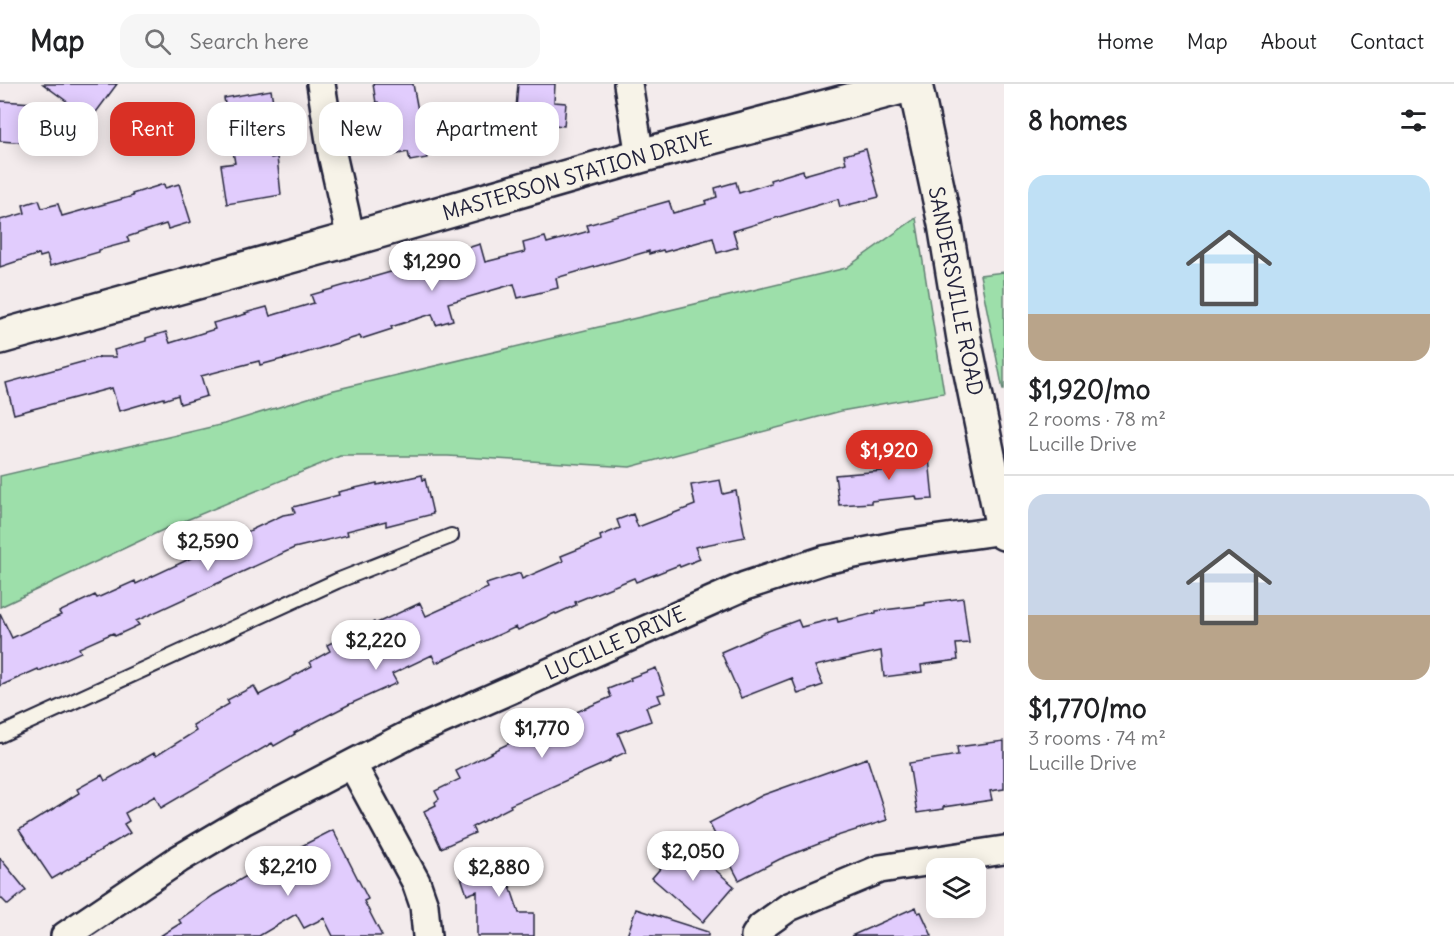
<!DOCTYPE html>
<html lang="en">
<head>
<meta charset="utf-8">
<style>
	:root { --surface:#fff; --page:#f6f6f6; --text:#202124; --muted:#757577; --line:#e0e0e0; --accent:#d93025 }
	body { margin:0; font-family:Delius,sans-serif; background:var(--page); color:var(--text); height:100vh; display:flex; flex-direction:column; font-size:22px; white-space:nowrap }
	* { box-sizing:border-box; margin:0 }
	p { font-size:20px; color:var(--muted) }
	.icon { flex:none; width:33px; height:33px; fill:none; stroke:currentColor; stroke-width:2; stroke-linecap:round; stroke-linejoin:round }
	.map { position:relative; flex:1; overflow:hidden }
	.details { display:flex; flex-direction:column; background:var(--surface); width:450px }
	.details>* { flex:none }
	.banner { position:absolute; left:18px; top:18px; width:570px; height:54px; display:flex; gap:12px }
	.controls { position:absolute; left:926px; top:774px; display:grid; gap:12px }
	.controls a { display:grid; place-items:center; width:60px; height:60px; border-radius:12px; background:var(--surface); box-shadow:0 3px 15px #0003; font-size:30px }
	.price { position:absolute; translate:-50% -51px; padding:0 14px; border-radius:21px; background:#fff; color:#222; font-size:20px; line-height:39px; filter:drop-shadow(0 2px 3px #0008) }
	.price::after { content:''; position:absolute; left:50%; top:36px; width:18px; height:14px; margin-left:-9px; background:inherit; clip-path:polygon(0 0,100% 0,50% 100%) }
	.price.current { background:var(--accent); color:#fff }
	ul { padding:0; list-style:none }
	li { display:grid; align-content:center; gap:12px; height:318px; padding:0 24px }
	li+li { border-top:2px solid var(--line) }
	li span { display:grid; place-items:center; height:186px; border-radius:18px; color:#555 }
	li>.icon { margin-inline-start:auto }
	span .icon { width:108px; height:108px; fill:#fffc; stroke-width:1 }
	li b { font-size:26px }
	h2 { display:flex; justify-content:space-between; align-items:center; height:72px; padding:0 24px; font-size:26px }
	.tag { padding:0 21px; border-radius:18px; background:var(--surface); box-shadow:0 3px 15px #0003; font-size:21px; line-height:54px }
	.tag.current { background:var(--accent); color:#fff }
	header { display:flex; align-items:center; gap:36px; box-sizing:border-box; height:84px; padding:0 30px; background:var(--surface); border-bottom:2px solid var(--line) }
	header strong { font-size:28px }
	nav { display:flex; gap:33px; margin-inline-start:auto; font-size:21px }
	.search { width:420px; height:54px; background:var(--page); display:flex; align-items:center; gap:15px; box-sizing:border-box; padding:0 21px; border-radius:18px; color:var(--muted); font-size:22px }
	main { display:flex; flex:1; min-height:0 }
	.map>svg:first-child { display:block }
	.green { fill:#9ddfaa; stroke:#608072; stroke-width:1.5 }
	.building { fill:#e1ccfd; stroke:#22223b; stroke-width:1.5 }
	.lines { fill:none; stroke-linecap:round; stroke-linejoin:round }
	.service-casing { stroke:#22223b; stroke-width:18 }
	.minor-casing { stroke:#22223b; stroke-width:32 }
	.tertiary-casing { stroke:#22223b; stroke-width:38 }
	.service { stroke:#f7f3e8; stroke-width:14 }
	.minor { stroke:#f7f3e8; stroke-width:27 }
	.tertiary { stroke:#f7f3e8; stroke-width:33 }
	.labels { text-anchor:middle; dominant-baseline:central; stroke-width:6; stroke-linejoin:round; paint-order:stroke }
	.street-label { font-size:21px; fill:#22223b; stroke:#f7f3e8 }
</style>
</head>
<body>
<header>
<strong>Map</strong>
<div class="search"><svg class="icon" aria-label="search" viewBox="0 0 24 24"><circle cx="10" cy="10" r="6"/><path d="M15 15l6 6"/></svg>Search here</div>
<nav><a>Home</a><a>Map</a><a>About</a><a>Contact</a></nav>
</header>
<main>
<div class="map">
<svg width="1004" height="852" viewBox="0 0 1004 852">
	<rect width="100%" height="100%" fill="#f3ebec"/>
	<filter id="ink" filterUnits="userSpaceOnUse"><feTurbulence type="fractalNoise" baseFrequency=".0167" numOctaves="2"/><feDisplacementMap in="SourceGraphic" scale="12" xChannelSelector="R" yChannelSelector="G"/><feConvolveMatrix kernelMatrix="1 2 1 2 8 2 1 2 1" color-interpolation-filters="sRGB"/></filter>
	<g filter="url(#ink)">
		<path class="green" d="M916,134L944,309L841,327L630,383L448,372H340L165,445L0,523V392L224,340L334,306L846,184Z
			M1004,188V306H1003L980,191Z"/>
		<path class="building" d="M43,0H117L91,35Z
			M373,0H413L427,74L410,77L408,68L388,72L378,18L376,19Z
			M518,0H555L554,18L566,19L564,42L515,37Z
			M271,6L275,29L263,31L271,74L277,73L281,111L227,120L221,81L235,79L224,14Z
			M0,17L34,19L32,37H28L27,59L0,57Z
			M866,65L879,113L840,123L838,115L733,147L738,163L717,169L713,154L664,168L663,166L649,170V167L556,194L558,204L518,214L514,200L448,219L453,236L436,241L432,230L391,243L392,245L361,255L360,252L286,275V274L260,281L259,277L201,292L207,312L180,320L178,311L164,316V314L119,327L112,304L14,330L6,299L100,273H116L114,266L146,257V254L166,248L170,259L215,245L213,239L246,230L245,229L267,223L270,232L314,219L311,211L394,187L480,160L485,178L525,168L523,159L545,153L547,159L589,147L587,141L637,127V126L669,117L673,129L706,120L705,117L717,113L715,104L736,98L739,109L771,99L770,96L803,86L804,91L846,79L844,71Z
			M164,100L165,104L179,100L191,138L168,145L166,140L127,153L129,158L99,166V168L50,182L47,171L40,173L39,170L0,183V136L25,129L23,121L39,116L42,124L58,120L62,132L133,112L132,110Z
			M928,364L933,415L917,416L916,412L871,417V419L839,421L835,391L894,386L892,368Z
			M422,391L423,396L425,395L433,430L386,442V437L347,447L348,451L294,464L136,537L139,541L115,552L113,549L79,564L81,568L39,587L38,585L0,602V529L12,554L61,531L59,528L95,511L97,514L135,497L136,500L283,431L295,429L293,423L339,411L338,408L377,399V401Z
			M720,396L723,410L736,407L745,453L695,463L700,475L680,483L679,481L636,498L634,494L575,518L576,521L556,530L555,529L518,546L516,543L436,579L432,571L392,590L397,599L350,620L294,649L295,650L274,662L272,659L161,724L155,712L125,729L129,737L124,740L130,749L52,795L19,746L79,709L77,705L102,691L105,697L154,669L156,672L196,647L193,641L229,620L227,616L254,602L259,611L290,595V594L312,582L310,578L330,567L327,561L351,548L374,538L375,540L420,519L426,532L488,504L486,500L520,489L522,495L563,477L561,472L601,456L600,452L620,444L617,436L633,430L638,443L695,421L691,401Z
			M963,514L969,559L956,560L958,576L921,581L922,588L884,593L881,567L815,582L823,601L798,610L792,594L741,614L721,568L760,551V550L798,536L801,543L837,534L838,538L876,529V527L925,521V519Z
			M656,584L665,609L658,611L661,618L646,623L651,637L618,649L626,668L609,676L610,677L510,721L511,723L472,743L475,749L441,764L424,727L436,721L435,718L439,715L435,707L460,695L456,687L495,667V666L535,647V646L611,613L608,605L631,596L630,594Z
			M1004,657V705L990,707L992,716L943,723V725L917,729L909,679L958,671L957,663Z
			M867,674L887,736L834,753V754L780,775L739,796L709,739L763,711Z
			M333,746L368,815L364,817L382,852H333L324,834L304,844L296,830L259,852H160L181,839L179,836L214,811L274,776Z
			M683,758L734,802L703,838L652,794Z
			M525,767L532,788L508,796L519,829H534V852H477V807L467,811L460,790Z
			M0,774L26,806L8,821L0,813Z
			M916,823L918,829L921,828L932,852H851Z
			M636,825L708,848V852H627Z"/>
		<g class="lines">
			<defs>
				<path id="service" d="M0,651L337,497L451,452"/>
				<path id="minor" d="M321,0L332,70L351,155
					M628,0L640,72
					M352,680L416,798L424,821L427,852
					M65,852L179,775L245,736L352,680L412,649L745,502L824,476L904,460L1004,446
					M755,852L761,843L789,823L880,785L1004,766"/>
				<path id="tertiary" d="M915,0L945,140L964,255L1004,449
					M0,253L351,155L640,72L913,0"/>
			</defs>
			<use href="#service" class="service-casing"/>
			<use href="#minor" class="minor-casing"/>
			<use href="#tertiary" class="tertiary-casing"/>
			<use href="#service" class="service"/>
			<use href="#minor" class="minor"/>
			<use href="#tertiary" class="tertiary"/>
		</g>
	</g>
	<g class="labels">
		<g class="street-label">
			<text transform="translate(577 91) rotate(-16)">MASTERSON STATION DRIVE</text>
			<text transform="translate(956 207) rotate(79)">SANDERSVILLE ROAD</text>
			<text transform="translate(615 559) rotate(-24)">LUCILLE DRIVE</text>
		</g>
	</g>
</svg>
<div class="controls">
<a><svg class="icon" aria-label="layers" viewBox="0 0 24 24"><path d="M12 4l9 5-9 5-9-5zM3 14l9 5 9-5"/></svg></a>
</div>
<b class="price" style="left:432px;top:208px">$1,290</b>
<b class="price current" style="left:889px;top:397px">$1,920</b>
<b class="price" style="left:208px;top:488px">$2,590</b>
<b class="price" style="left:376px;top:587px">$2,220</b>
<b class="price" style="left:542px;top:675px">$1,770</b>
<b class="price" style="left:693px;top:798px">$2,050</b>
<b class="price" style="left:288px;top:813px">$2,210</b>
<b class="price" style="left:499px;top:814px">$2,880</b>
<div class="banner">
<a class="tag">Buy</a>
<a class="tag current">Rent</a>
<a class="tag">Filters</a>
<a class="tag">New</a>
<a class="tag">Apartment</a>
</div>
</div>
<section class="details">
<h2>8 homes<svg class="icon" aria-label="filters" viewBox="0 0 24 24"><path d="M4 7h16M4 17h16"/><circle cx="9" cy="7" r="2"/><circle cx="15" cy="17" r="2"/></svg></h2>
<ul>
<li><span style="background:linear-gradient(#bfe0f5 75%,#b9a48a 0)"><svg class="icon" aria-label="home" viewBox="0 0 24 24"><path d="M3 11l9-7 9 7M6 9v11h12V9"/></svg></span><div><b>$1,920/mo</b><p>2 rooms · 78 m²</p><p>Lucille Drive</p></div></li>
<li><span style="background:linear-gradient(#c9d6e8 65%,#b9a48a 0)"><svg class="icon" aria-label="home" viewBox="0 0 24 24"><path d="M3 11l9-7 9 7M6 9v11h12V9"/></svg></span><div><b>$1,770/mo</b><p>3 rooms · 74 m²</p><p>Lucille Drive</p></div></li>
</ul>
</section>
</main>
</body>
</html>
